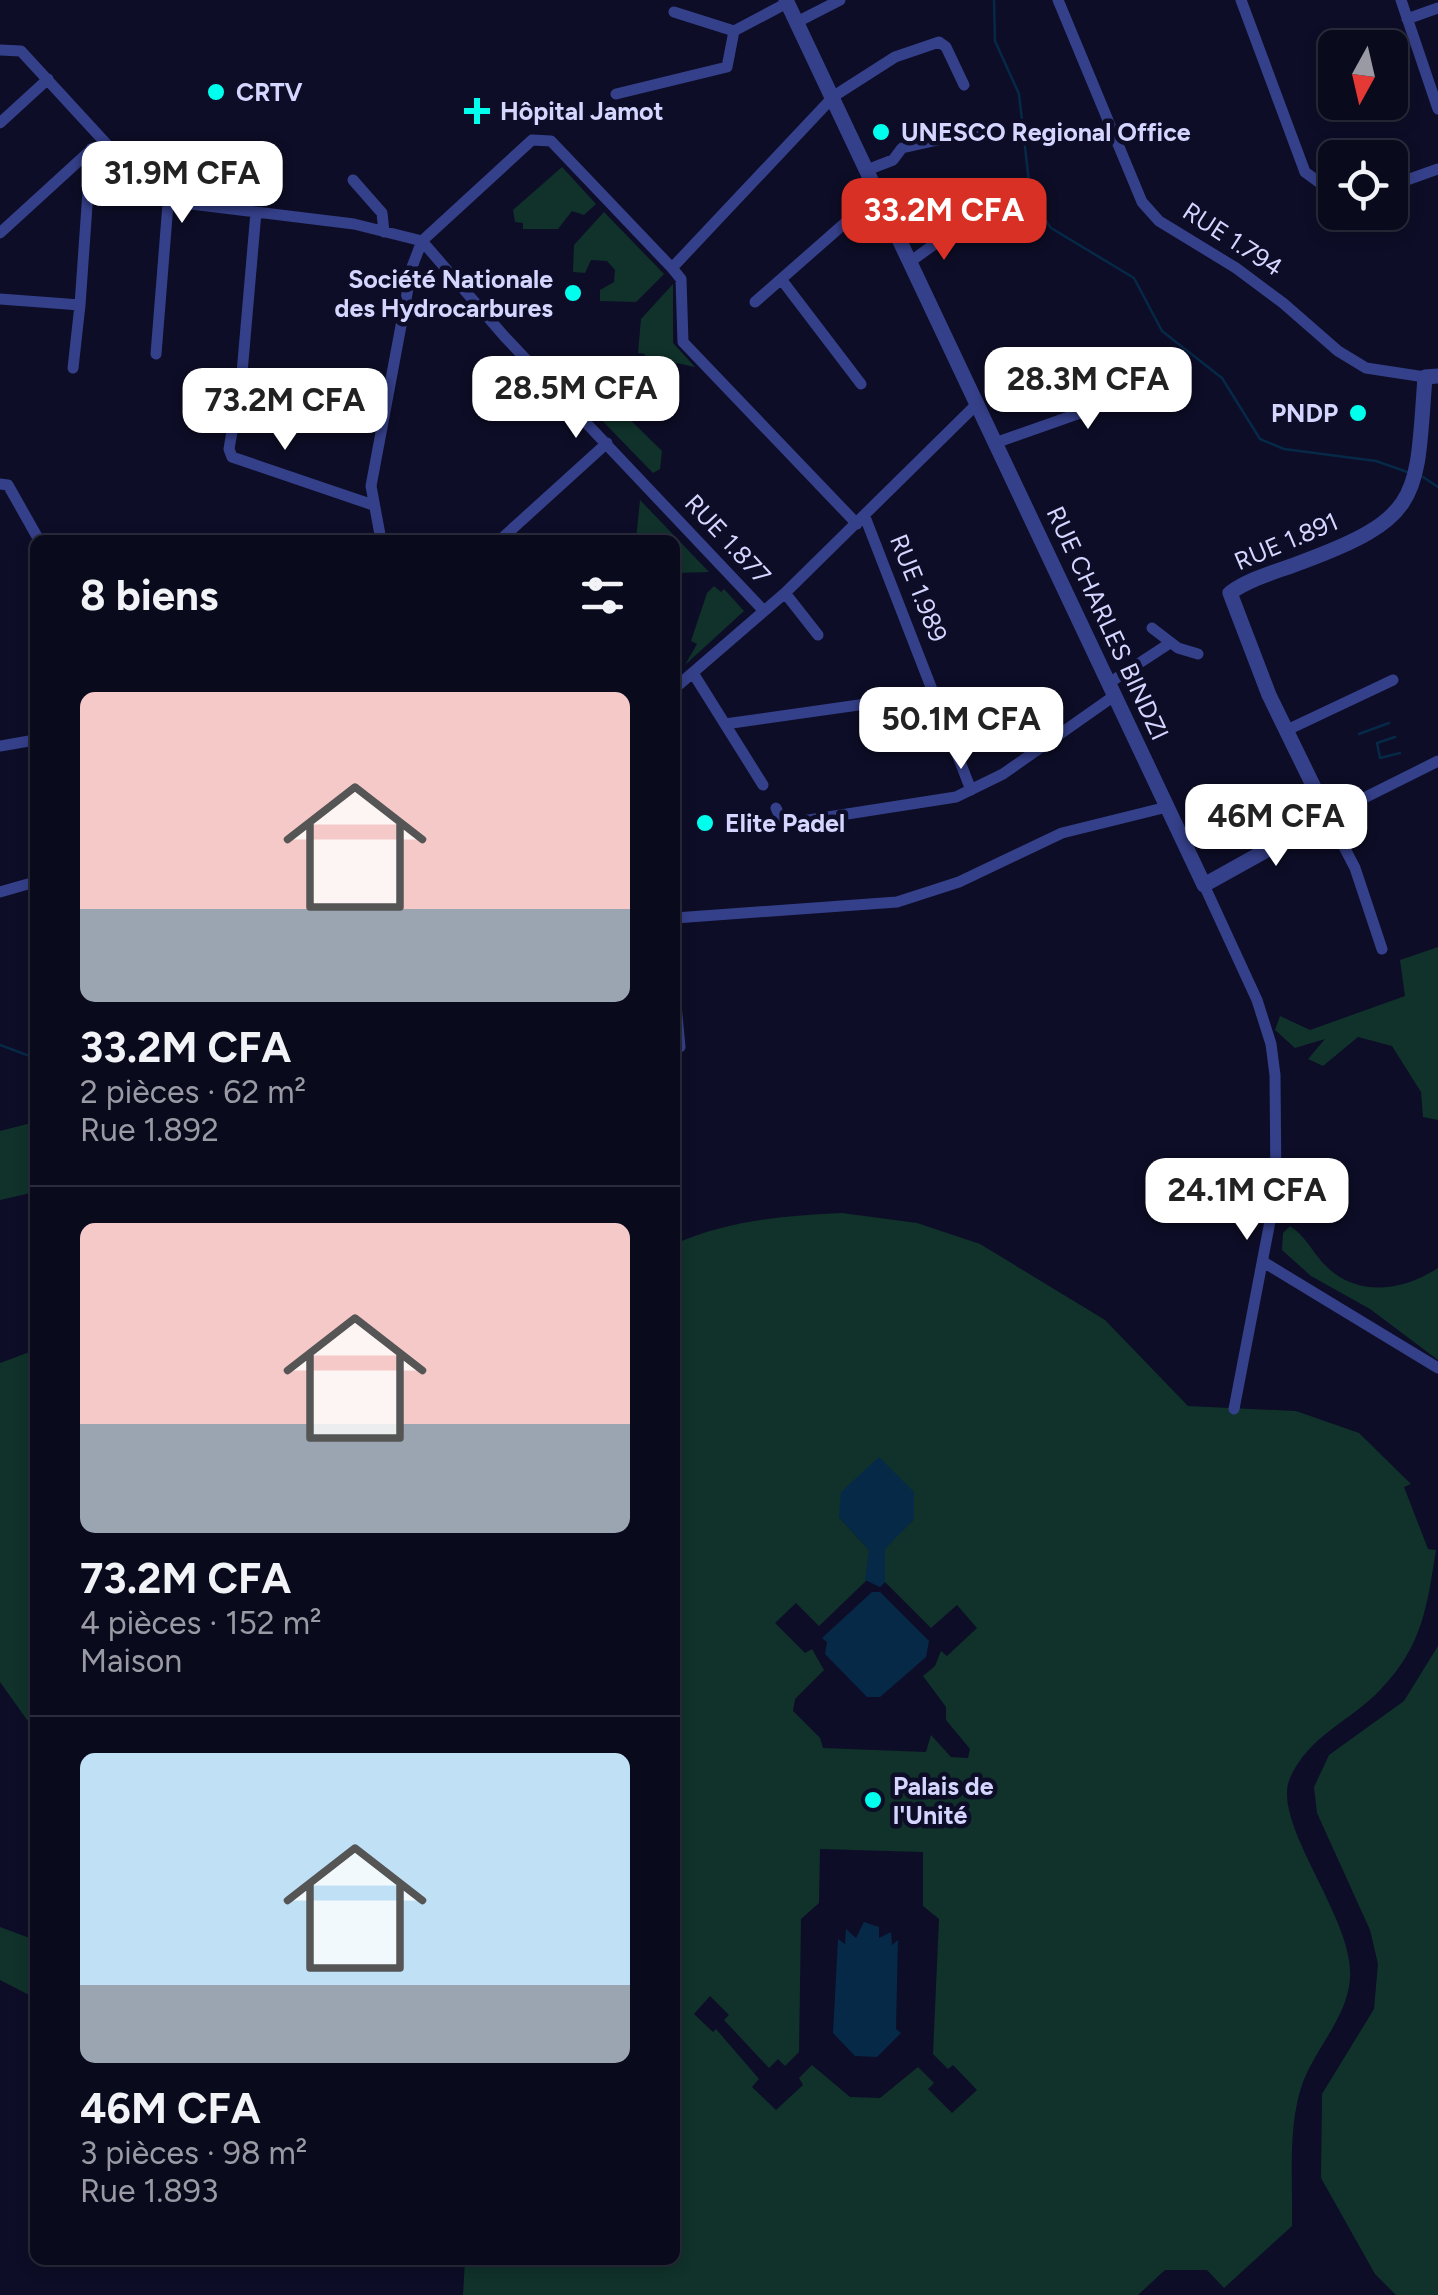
<!DOCTYPE html>
<html lang="fr">
<head>
<meta charset="utf-8">
<style>
	:root { --surface:#0a0a1d; --page:#18182a; --text:#f1f3f6; --muted:#999aa4; --line:#2a2b3b; --accent:#d93025 }
	body { margin:0; font-family:Figtree,sans-serif; background:var(--page); color:var(--text); height:100vh; display:flex; flex-direction:column; font-size:38px; white-space:nowrap }
	* { box-sizing:border-box; margin:0 }
	p { font-size:32px; color:var(--muted) }
	.icon { flex:none; width:55px; height:55px; fill:none; stroke:currentColor; stroke-width:2; stroke-linecap:round; stroke-linejoin:round }
	.map { position:relative; flex:1; overflow:hidden }
	.drawer { position:absolute; left:30px; top:535px; width:650px; height:1730px; display:flex; flex-direction:column; background:var(--surface); border-radius:15px; box-shadow:0 5px 15px #0003,0 0 0 2px var(--line) }
	.drawer>* { flex:none }
	.needle { width:65px; rotate:188deg }
	.fabs { position:absolute; left:1318px; top:30px; display:grid; gap:20px }
	.fabs a { display:grid; place-items:center; width:90px; height:90px; border-radius:15px; background:var(--surface); box-shadow:0 5px 15px #0003,0 0 0 2px var(--line); font-size:50px }
	.price { position:absolute; translate:-50% -85px; padding:0 22px; border-radius:20px; background:#fff; color:#222; font-size:32px; line-height:65px; filter:drop-shadow(0 2px 5px #0008) }
	.price::after { content:''; position:absolute; left:50%; top:60px; width:30px; height:22px; margin-left:-15px; background:inherit; clip-path:polygon(0 0,100% 0,50% 100%) }
	.price.selected { background:var(--accent); color:#fff }
	ul { padding:0; list-style:none }
	li { display:grid; align-content:center; gap:20px; height:530px; padding:0 50px }
	li+li { border-top:2px solid var(--line) }
	li span { display:grid; place-items:center; height:310px; border-radius:15px; color:#555 }
	li>.icon { margin-inline-start:auto }
	span .icon { width:180px; height:180px; fill:#fffc; stroke-width:1 }
	li b { font-size:42px }
	h2 { display:flex; justify-content:space-between; align-items:center; height:120px; padding:0 50px; font-size:42px }
	.map>svg:first-child { display:block }
	.green { fill:#10322b; fill-rule:evenodd }
	.water { fill:#062948 }
	.lines { fill:none; stroke-linecap:round; stroke-linejoin:round }
	.stream { stroke:#062948; stroke-width:2.5 }
	.minor { stroke:#35408a; stroke-width:11 }
	.tertiary { stroke:#35408a; stroke-width:15 }
	.poi-dot { fill:#00ffed; stroke:#0d0d27; stroke-width:4 }
	.labels { text-anchor:middle; dominant-baseline:central; stroke-width:9; stroke-linejoin:round; paint-order:stroke }
	.poi-label { font-size:25px; font-weight:bold; fill:#d4d6ff; stroke:#0d0d27; text-anchor:start }
	.street-label { font-size:25px; fill:#d4d6ff; stroke:#0d0d27 }
</style>
</head>
<body>
<div class="map">
<svg width="1438" height="2295" viewBox="0 0 1438 2295">
	<rect width="100%" height="100%" fill="#0d0d27"/>
	<path class="green" d="M562,167L596,204L584,215L572,211L558,229H523V223L515,222L513,210Z
		M604,212L664,274L636,302L600,301V290L614,282L615,270L607,261L591,260L585,273L573,272L574,245Z
		M673,284V343L695,367L677,363L642,397L633,389L634,362H643L645,354L638,353L641,319Z
		M587,405L616,406L662,451L660,469L653,473Z
		M640,500L709,572L675,573V540H636Z
		M714,586L721,592L724,589L744,611L685,665L697,644L691,641L707,593Z
		M1438,947V1120L1423,1117L1421,1092L1392,1046L1358,1037L1323,1066L1308,1059L1325,1039L1295,1048L1275,1030L1280,1016L1310,1030L1405,996L1400,960Z
		M35,1122V1192L0,1200V1131Z
		M842,1213L917,1223L980,1244L1105,1320L1188,1406L1296,1411L1359,1433L1411,1484L1404,1487L1428,1549L1436,1550C1427,1606 1423,1645 1381,1689C1350,1722 1310,1734 1290,1778C1270,1823 1356,1920 1350,1979C1347,2017 1316,2048 1303,2082C1287,2127 1293,2179 1292,2226L1224,2288L1207,2270H1165L1138,2295H463L465,2260H675V1244C729,1220 783,1216 842,1213ZM839,1517L914,1519L884,1549L885,1582L931,1628L957,1605L977,1628L947,1656L941,1651L935,1666L923,1676L946,1707V1720L970,1749L968,1758L951,1757L931,1735L926,1752L823,1748L820,1738L793,1711L795,1699L824,1670L812,1649L805,1653L775,1623L796,1603L819,1626L869,1578V1550ZM820,1849L923,1852V1906L939,1919L933,2054L948,2069L953,2065L977,2090L952,2113L928,2089L934,2083L918,2067L880,2098L850,2097L812,2065L799,2078L803,2085L776,2110L752,2087L759,2079L716,2029L713,2032L694,2014L710,1996L729,2015L724,2020L769,2068L778,2059L785,2066L799,2052L801,1919L819,1903Z
		M1290,1226C1304,1235 1311,1249 1322,1262C1354,1298 1402,1292 1438,1268V1360L1370,1309L1311,1276L1282,1250L1283,1233Z
		M35,1350V1731L0,1682V1363Z
		M1438,1646V2295H1396L1375,2274L1321,2178L1322,2094L1374,2009L1378,1964L1370,1930L1317,1813L1314,1787L1329,1755L1404,1701Z
		M0,1927L35,1940V1998L0,1980Z"/>
	<path class="water" d="M879,1457L914,1492V1519L885,1549V1582L880,1587L865,1580L869,1550L839,1517L841,1492Z
		M872,1592H880L929,1641L926,1657L880,1697H867L825,1654L827,1642L822,1638Z
		M864,1922L879,1927V1938L891,1932L892,1945L898,1940L896,2029L901,2033L877,2057L855,2056L833,2033L838,1939L845,1944L846,1929L856,1938Z"/>
	<g class="lines">
		<path class="stream" d="M994,0L995,41L1019,94L1031,200L1051,228L1134,278L1162,331L1222,378L1260,439L1284,449L1376,461L1410,473
			M1423,477L1438,487
			M1359,734L1389,723
			M1395,737L1377,743L1380,758L1400,753
			M0,1045L35,1058"/>
		<path class="minor" d="M1058,0L1142,202L1159,221L1236,268L1283,303L1338,351L1366,368L1425,377
			M1241,0L1305,172L1335,194
			M1401,0L1438,109
			M674,12L734,31
			M1407,19L1438,8
			M797,22L840,0
			M0,50L21,51L158,200L354,224L422,241
			M616,94L727,67L734,31L787,3
			M0,123L48,79
			M867,170L893,160L902,148L987,129
			M353,180L382,213L384,232
			M1390,186L1438,169
			M256,212L242,373L229,449L232,457L373,505
			M0,233L93,148
			M422,241L504,336L763,610
			M911,261L953,231
			M781,279L861,384
			M0,299L80,305L91,149
			M755,302L878,194
			M156,354L168,204
			M73,368L80,305
			M995,443L1168,382
			M0,484L8,485L39,540
			M865,517L971,790
			M857,524L683,342L681,279L672,268L834,96L895,57L939,42L946,47L964,85
			M381,540L371,486L412,267L422,241L532,140L551,141L672,268
			M500,540L607,443
			M785,593L818,635
			M1152,628L1178,648L1198,654
			M693,673L763,785
			M1109,683L1170,643
			M675,688L785,593L978,403
			M725,724L936,694
			M1285,731L1393,680
			M0,746L35,740
			M776,808L783,824L956,797L1003,774L1114,696
			M1204,885L1257,1000L1271,1044L1275,1075L1276,1190L1234,1409
			M0,892L35,882
			M675,918L897,902L959,882L1062,833L1167,807
			M1382,949L1355,868L1328,816L1438,761
			M675,994L680,1047
			M1265,1263L1438,1368"/>
		<path class="tertiary" d="M786,0L1204,885L1328,816L1269,695L1230,593C1250,578 1279,571 1302,562C1424,517 1416,496 1425,377L1438,376"/>
	</g>
	<g class="poi-dot">
		<circle cx="216" cy="92" r="10"/>
		<path d="M472 96h10v10h10v10h-10v10h-10v-10h-10v-10h10z"/>
		<circle cx="881" cy="132" r="10"/>
		<circle cx="573" cy="293" r="10"/>
		<circle cx="1358" cy="413" r="10"/>
		<circle cx="705" cy="823" r="10"/>
		<circle cx="873" cy="1800" r="10"/>
	</g>
	<g class="labels">
		<g class="poi-label">
			<text x="236" y="92">CRTV</text>
			<text x="500" y="111">Hôpital Jamot</text>
			<text x="901" y="132">UNESCO Regional Office</text>
			<text x="553" y="279" text-anchor="end">Société Nationale<tspan x="553" dy="29">des Hydrocarbures</tspan></text>
			<text x="1338" y="413" text-anchor="end">PNDP</text>
			<text x="725" y="823">Elite Padel</text>
			<text x="893" y="1786">Palais de<tspan x="893" dy="29">l'Unité</tspan></text>
		</g>
		<g class="street-label">
			<text transform="translate(1233 239) rotate(33)">RUE 1.794</text>
			<text transform="translate(728 539) rotate(47)">RUE 1.877</text>
			<text transform="translate(1286 541) rotate(-23)">RUE 1.891</text>
			<text transform="translate(919 588) rotate(68)">RUE 1.989</text>
			<text transform="translate(1108 623) rotate(65)">RUE CHARLES BINDZI</text>
		</g>
	</g>
</svg>
<div class="fabs">
<a><svg class="needle" viewBox="-14 -14 28 28"><path d="M0-13l5 13h-10z" fill="#e53935"/><path d="M0 13l5-13h-10z" fill="#999aa4"/></svg></a>
<a><svg class="icon" aria-label="locate" viewBox="0 0 24 24"><circle cx="12" cy="12" r="6"/><path d="M12 2v4M12 18v4M2 12h4M18 12h4"/></svg></a>
</div>
<b class="price" style="left:182px;top:226px">31.9M CFA</b>
<b class="price selected" style="left:944px;top:263px">33.2M CFA</b>
<b class="price" style="left:1088px;top:432px">28.3M CFA</b>
<b class="price" style="left:576px;top:441px">28.5M CFA</b>
<b class="price" style="left:285px;top:453px">73.2M CFA</b>
<b class="price" style="left:961px;top:772px">50.1M CFA</b>
<b class="price" style="left:1276px;top:869px">46M CFA</b>
<b class="price" style="left:1247px;top:1243px">24.1M CFA</b>
<section class="drawer">
<h2>8 biens<svg class="icon" aria-label="filters" viewBox="0 0 24 24"><path d="M4 7h16M4 17h16"/><circle cx="9" cy="7" r="2"/><circle cx="15" cy="17" r="2"/></svg></h2>
<ul>
<li><span style="background:linear-gradient(#f6c9c9 70%,#9aa5b1 0)"><svg class="icon" aria-label="home" viewBox="0 0 24 24"><path d="M3 11l9-7 9 7M6 9v11h12V9"/></svg></span><div><b>33.2M CFA</b><p>2 pièces · 62 m²</p><p>Rue 1.892</p></div></li>
<li><span style="background:linear-gradient(#f6c9c9 65%,#9aa5b1 0)"><svg class="icon" aria-label="home" viewBox="0 0 24 24"><path d="M3 11l9-7 9 7M6 9v11h12V9"/></svg></span><div><b>73.2M CFA</b><p>4 pièces · 152 m²</p><p>Maison</p></div></li>
<li><span style="background:linear-gradient(#bfe0f5 75%,#9aa5b1 0)"><svg class="icon" aria-label="home" viewBox="0 0 24 24"><path d="M3 11l9-7 9 7M6 9v11h12V9"/></svg></span><div><b>46M CFA</b><p>3 pièces · 98 m²</p><p>Rue 1.893</p></div></li>
</ul>
</section>
</div>
</body>
</html>
